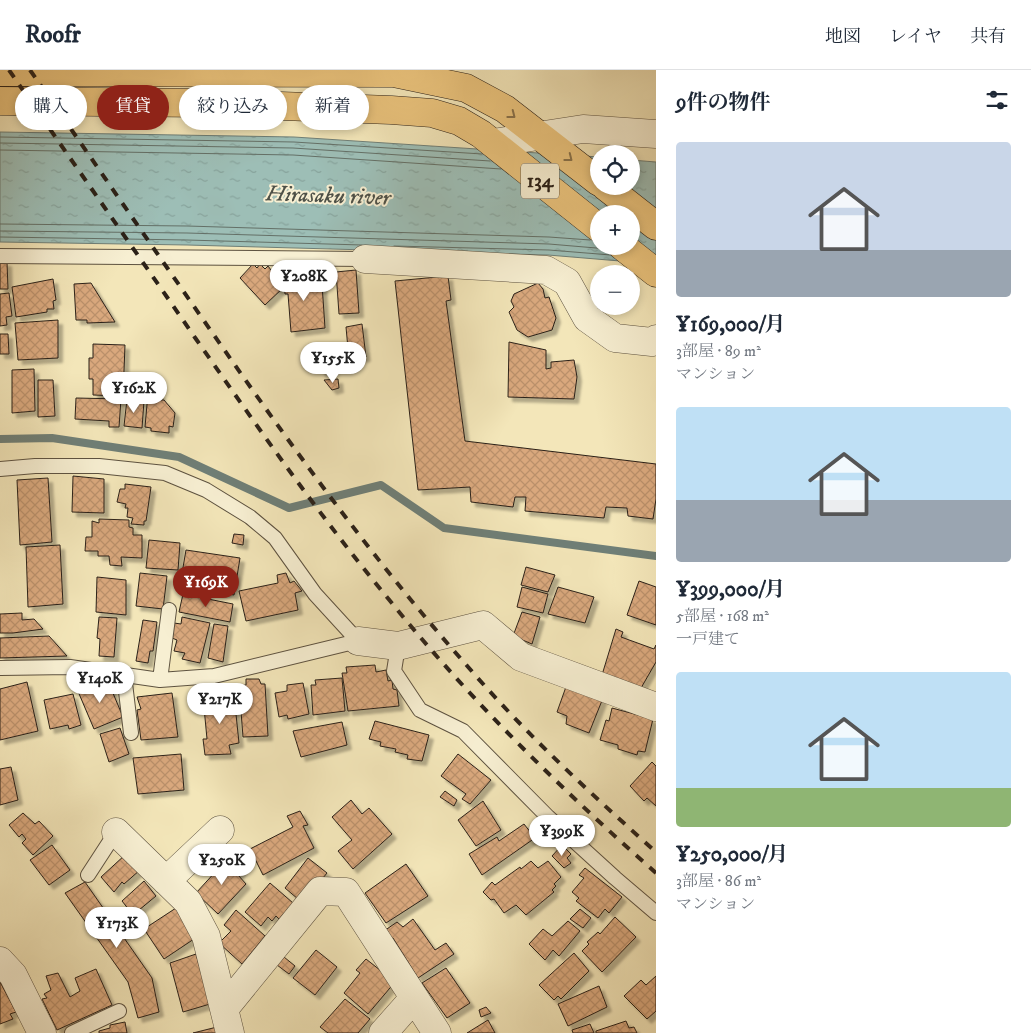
<!DOCTYPE html>
<html lang="ja">
<head>
<meta charset="utf-8">
<style>
	:root { --surface:#fff; --page:#f2f2f3; --text:#1f2937; --muted:#747a83; --line:#e0e1e3; --accent:#8f2418 }
	body { margin:0; font-family:"IM FELL DW Pica","Noto Serif JP",serif; background:var(--page); color:var(--text); height:100vh; display:flex; flex-direction:column; font-size:19px; white-space:nowrap }
	* { box-sizing:border-box; margin:0 }
	p { font-size:16px; color:var(--muted) }
	.icon { flex:none; width:28px; height:28px; fill:none; stroke:currentColor; stroke-width:2; stroke-linecap:round; stroke-linejoin:round }
	.map { position:relative; flex:1; overflow:hidden }
	.details { display:flex; flex-direction:column; background:var(--surface); width:375px }
	.details>* { flex:none }
	.banner { position:absolute; left:15px; top:15px; width:475px; height:45px; display:flex; gap:10px }
	.tools { position:absolute; left:590px; top:75px; display:grid; gap:10px }
	.tools a { display:grid; place-items:center; width:50px; height:50px; border-radius:50%; background:var(--surface); box-shadow:0 2px 8px #0003; font-size:25px }
	.price { position:absolute; translate:-50% -42px; padding:0 11px; border-radius:18px; background:#fff; color:#222; font-size:16px; line-height:32px; filter:drop-shadow(0 1px 2px #0008) }
	.price::after { content:''; position:absolute; left:50%; top:30px; width:15px; height:11px; margin-left:-8px; background:inherit; clip-path:polygon(0 0,100% 0,50% 100%) }
	.price.current { background:var(--accent); color:#fff }
	ul { padding:0; list-style:none }
	li { display:grid; align-content:center; gap:10px; height:265px; padding:0 20px }
	li span { display:grid; place-items:center; height:155px; border-radius:5px; color:#555 }
	li>.icon { margin-inline-start:auto }
	span .icon { width:90px; height:90px; fill:#fffc; stroke-width:1 }
	li b { font-size:21px }
	h2 { display:flex; justify-content:space-between; align-items:center; height:60px; padding:0 20px; font-size:21px }
	.pill { padding:0 18px; border-radius:22px; background:var(--surface); box-shadow:0 2px 8px #0003; font-size:18px; line-height:45px }
	.pill.current { background:var(--accent); color:#fff }
	header { display:flex; align-items:center; gap:30px; box-sizing:border-box; height:70px; padding:0 25px; background:var(--surface); border-bottom:1px solid var(--line) }
	header strong { font-size:24px }
	nav { display:flex; gap:28px; margin-inline-start:auto; font-size:18px }
	main { display:flex; flex:1; min-height:0 }
	.map>svg:first-child { display:block }
	.water { fill:url(#water-ripples); stroke:#6f7f77; fill-rule:evenodd }
	.lines { fill:none; stroke-linecap:round; stroke-linejoin:round }
	.shore { stroke:#647067; stroke-width:1 }
	.stream { stroke:#6f7f77; stroke-width:8 }
	.building { fill:url(#building-cross-hatch); stroke:#2b2118; filter:url(#shadow) }
	.lane-casing { stroke:#5d5240; stroke-width:16 }
	.street-casing { stroke:#5d5240; stroke-width:29 }
	.highway-casing { stroke:#2b2118; stroke-width:29 }
	.lane { stroke:#f7efd2; stroke-width:14 }
	.street { stroke:#f7efd2; stroke-width:28 }
	.highway { stroke:#eac37c; stroke-width:28 }
	.rail { stroke:#2b2118; stroke-width:4; stroke-dasharray:9 9; stroke-linecap:butt }
	.oneway { stroke:#8a724a }
	.labels { text-anchor:middle; dominant-baseline:central; stroke-width:4; stroke-linejoin:round; paint-order:stroke }
	.shield { fill:#f7efd2; stroke:#685f50; stroke-width:1 }
	.shield-label { font-size:20px; font-weight:bold; fill:#2b2118 }
	.water-label { font-size:22px; font-style:italic; fill:#4d5047; stroke:#f7efd2 }
</style>
</head>
<body>
<header>
<strong>Roofr</strong>
<nav><a>地図</a><a>レイヤ</a><a>共有</a></nav>
</header>
<main>
<div class="map">
<svg width="656" height="963" viewBox="0 0 656 963">
	<defs>
		<pattern id="water-ripples" width="26" height="14" patternUnits="userSpaceOnUse" patternTransform="scale(1.25)"><rect width="26" height="14" fill="#9dbeb6"/><path d="M2 4q2-2 4 0t4 0M15 11q2-2 4 0t4 0" fill="none" stroke="#87a39c"/></pattern>
		<pattern id="building-cross-hatch" width="8" height="8" patternUnits="userSpaceOnUse" patternTransform="scale(1.25)"><rect width="8" height="8" fill="#d9a87d"/><path d="M0 0l8 8M0 8l8-8" fill="none" stroke="#ba906b"/></pattern>
		<filter id="shadow"><feDropShadow dx="4.5" dy="4.5" stdDeviation="1" flood-color="#0004"/></filter>
	</defs>
	<rect width="100%" height="100%" fill="#f3e6b9"/>
	<filter id="stains"><feTurbulence type="fractalNoise" baseFrequency=".004" numOctaves="4"/><feColorMatrix values="0 0 0 0 .2 0 0 0 0 .09 0 0 0 0 .02 0 0 0 .5 -.17"/></filter>
	<radialGradient id="worn" r=".72"><stop offset=".6" stop-color="#630" stop-opacity="0"/><stop offset="1" stop-color="#630" stop-opacity=".3"/></radialGradient>
	<path class="water" d="M0,62L294,67L599,87V116H631V90L656,92V194L548,185L187,175L0,172ZM599,144H631V176H599Z"/>
	<g class="lines">
		<path class="shore" d="M0,67L294,72L482,84
			M0,73L293,78L490,91
			M0,80L293,85L501,99
			M0,154L187,156L549,167L590,170
			M0,161L187,163L549,174L608,179
			M0,167L187,170L362,175
			M394,176L549,180L611,185"/>
		<path class="stream" d="M0,369L52,368L179,387L289,438L381,415L444,458L656,486"/>
	</g>
	<path class="building" d="M0,192H7L8,219H0Z
		M253,194L257,198L260,194L265,199L268,196L284,217L265,235L240,208Z
		M356,200L359,243L339,244L336,202Z
		M307,201L310,215L322,214L325,258L291,262L288,224H285L284,203Z
		M448,206L451,230L446,231L465,371L656,394V429L653,449L628,446L627,438L606,437L604,448L525,441L526,427H515L513,437L471,432L470,417L418,420L395,211Z
		M53,209L56,230L53,231L54,239H47V242L16,247L12,217Z
		M91,213L115,252L87,253V250H76L74,214Z
		M538,213L543,219L545,228L549,227L556,248L552,260L528,267L517,260L509,242L514,237L511,231L514,224Z
		M9,223L12,246L6,247L7,255L0,256V224Z
		M58,250V288L18,290L15,253Z
		M362,254L366,287L349,290L346,257Z
		M0,264H8L9,284H0Z
		M509,272L546,280V299L551,298V292L574,290L577,307L574,329L508,327Z
		M93,274L125,275L123,326L93,325V309H89V288H93Z
		M329,274L334,297L321,302L314,278Z
		M34,299L35,341L12,343V300Z
		M338,309L339,318L332,320L324,310Z
		M38,310H53L55,346L38,347Z
		M148,323L160,324L161,330H164L175,343L173,357L169,356V363L151,361V358L145,357Z
		M76,328L121,329L119,357H109V351L75,349Z
		M127,329L144,331L142,358L124,356Z
		M73,406L104,409V443L72,442Z
		M48,408L52,472L20,475L17,410Z
		M125,414L151,417L146,451H144V455L131,454L133,448L127,447L128,438H125L126,434L117,432L120,419H125Z
		M99,449L129,450V457L133,458V465H142V488L121,487L122,496L110,495L109,486H98V481H85L86,467H92V451L99,453Z
		M234,464L244,465L243,475L232,473Z
		M149,470L180,473L178,500L146,498Z
		M60,475L63,534L28,537L26,477Z
		M186,480L240,488L234,525L180,515Z
		M526,497L555,505L548,522L521,515Z
		M140,503L167,506L163,539L136,536Z
		M286,503L290,513L294,511L302,521L295,523L298,540L246,551L239,521L278,513L277,505Z
		M97,507L126,510V545L96,542Z
		M639,511L656,517V555L627,545Z
		M522,517L548,524L543,543L517,537Z
		M558,517L594,527L585,553L548,544Z
		M183,524L233,534L230,552L179,542Z
		M522,542L540,547L532,574L513,566Z
		M22,543V550L34,549L43,559L13,563H0V544Z
		M99,547L117,548L114,587L99,586L100,569L97,568Z
		M182,547L210,553L200,593L182,589L185,583L174,581L177,570L172,568L174,553L181,554Z
		M143,550L157,552L153,581H150L148,593L136,591Z
		M214,554L228,556L223,592L208,588Z
		M616,559L623,562L621,567L654,579L656,575V592L641,618L602,605Z
		M49,566L67,586L0,588V568Z
		M375,595L376,602L386,600L388,611L392,610L393,619L397,620L399,636L348,641L342,603H347L346,597Z
		M342,608L345,641L313,645L311,615H316L315,610Z
		M246,609H259L261,614H265L268,666L243,667L239,616L246,615Z
		M100,610L104,618L110,616L123,647L94,659L77,619Z
		M27,612L38,661L0,670V619Z
		M303,613L309,644L288,649L287,645L279,647L275,623L287,621V615Z
		M567,614L603,628L589,663L566,654L567,646L557,642Z
		M172,623L178,667L141,670L137,640L141,639L137,627Z
		M73,624L81,655L69,659L68,655L50,659L44,630Z
		M234,625L239,673L229,675L231,684L205,685L203,669H207L203,627Z
		M612,638L653,649L645,682L638,681L637,685L618,679V675L600,670L606,650L609,651Z
		M375,651L429,665L422,691L407,689L408,685L395,682L396,679L380,676L381,672L369,669Z
		M342,652L347,675L301,687L293,661Z
		M120,658L129,684L109,692L100,664Z
		M181,684L184,720L138,724L133,688Z
		M458,684L491,710L470,734L462,729L466,724L441,706Z
		M652,692L656,696V736L647,728L644,731L630,716Z
		M11,697L18,730L0,735V699Z
		M445,721L457,730L454,736L440,727Z
		M351,730L362,744L369,738L392,764L353,799L338,781L352,770L332,747Z
		M483,731L501,760L476,776L458,750Z
		M300,741L308,755L303,756L314,778L263,805L250,779L293,757L287,746Z
		M23,743L35,754L39,751L53,766L33,785L22,773L26,769L22,764L19,767L9,755Z
		M524,754L535,768L482,805L469,784L497,767L499,771Z
		M52,775L70,800L49,815L30,790Z
		M562,775L571,784L567,788L571,793L564,798L552,786Z
		M126,784L140,800L124,814L122,812L114,822L101,807Z
		M228,788L242,800L238,805L246,814L218,844L196,823Z
		M308,788L327,803L307,828L298,829L285,818Z
		M531,791L538,798L548,791L561,807L554,814L556,816L552,820L554,822L526,845L516,835L504,843L494,829L491,830L483,822L492,812L495,815L520,797L521,799Z
		M406,794L428,826L386,853L365,823Z
		M585,798L622,827L609,843L605,839L598,848L576,831L579,828L572,822L584,808L579,805Z
		M144,811L156,826L133,845L122,831Z
		M85,812L152,908L159,942L138,948L128,912L65,823Z
		M270,813L293,833L279,849L276,846L272,851L268,847L261,856L245,842Z
		M176,838L197,867L164,889L144,859Z
		M580,839L591,848L583,858L570,849Z
		M236,840L265,866L242,894L219,873L231,861L224,855Z
		M615,847L636,867L602,902L582,881L589,874L587,872L598,862L600,864Z
		M413,849L435,880L446,873L454,884L418,908L393,868L389,870L384,861L397,852L403,857Z
		M568,851L580,861L559,886L553,880L545,890L529,874L543,859L552,866Z
		M316,880L337,897L315,925L293,908Z
		M574,883L589,901L561,929L558,926L554,930L539,915Z
		M196,884L210,934L183,942L170,893Z
		M284,887L295,896L289,904L277,895Z
		M366,889L395,912L368,944L344,923L360,903L356,900Z
		M446,898L470,933L447,948L422,913Z
		M96,899L112,935L57,960L42,929L47,928L44,924L51,920L46,906L58,903L70,927L80,921L75,908Z
		M656,906V941L647,949L624,926L641,910L646,915Z
		M0,912L16,942L10,944L13,949L0,954Z
		M599,916L607,937L568,956L558,934Z
		M345,929L370,949L358,963H328L320,957Z
		M486,937L491,943L481,947L479,940Z
		M488,950L495,963H467Z
		M626,951L629,958L634,957L637,963H596V961Z
		M125,952L127,963H99V961L110,958V955Z
		M590,954L594,963H573L572,960Z
		M217,957L219,963H193Z"/>
	<g class="lines">
		<defs>
			<path id="lane" d="M0,186L365,189
				M0,399L35,396H99L165,403L206,420L250,447L275,468L315,524L358,571L214,606L160,610L70,597L0,598
				M398,576L394,601L420,640L463,661L548,747L615,808L656,843
				M124,605L131,663
				M160,610L169,540
				M88,805L116,762
				M72,963L119,941"/>
			<path id="street" d="M493,73L583,59L656,64
				M365,189L546,200L567,212L587,248L615,268L652,272L656,269
				M358,571L398,576L483,555L521,587L656,637
				M116,762L188,832L206,866L230,963
				M166,811L220,760
				M0,891L13,905L42,963
				M224,939L320,821L346,822L437,963
				M383,963L414,928"/>
			<path id="highway" d="M0,2L394,3L466,18L505,39L599,112
				M0,31L203,33L391,40L432,43L459,51L481,64L599,158
				M605,116L656,156
				M622,176L656,203"/>
		</defs>
		<use href="#lane" class="lane-casing"/>
		<use href="#street" class="street-casing"/>
		<use href="#highway" class="highway-casing"/>
		<use href="#lane" class="lane"/>
		<use href="#street" class="street"/>
		<use href="#highway" class="highway"/>
		<path class="rail" d="M9,0C71,90 134,179 196,269C259,359 321,448 391,532C471,631 561,719 656,803
			M30,0C76,66 122,133 168,199C263,336 358,473 469,598C526,664 591,724 656,782"/>
	</g>
	<defs><path id="oneway-chevron" d="M-2-3.5L2.5 0L-2 3.5" fill="none" stroke-width="1.6" stroke-linecap="round" stroke-linejoin="round" transform="scale(1.25)"/></defs>
	<g class="oneway">
		<use href="#oneway-chevron" transform="translate(512 45) rotate(38)"/>
		<use href="#oneway-chevron" transform="translate(569 88) rotate(38)"/>
	</g>
	<g class="labels">
		<rect class="shield" x="521" y="93.5" width="38" height="35" rx="4"/>
		<g class="shield-label">
			<text x="540" y="111">134</text>
		</g>
		<g class="water-label">
			<text transform="translate(328 126) rotate(2)">Hirasaku river</text>
		</g>
	</g>
	<rect width="100%" height="100%" filter="url(#stains)"/>
	<rect width="100%" height="100%" fill="url(#worn)"/>
</svg>
<div class="tools">
<a><svg class="icon" aria-label="locate" viewBox="0 0 24 24"><circle cx="12" cy="12" r="6"/><path d="M12 2v4M12 18v4M2 12h4M18 12h4"/></svg></a>
<a>+</a>
<a>−</a>
</div>
<b class="price" style="left:304px;top:232px">¥208K</b>
<b class="price" style="left:333px;top:314px">¥155K</b>
<b class="price" style="left:134px;top:344px">¥162K</b>
<b class="price current" style="left:206px;top:538px">¥169K</b>
<b class="price" style="left:100px;top:634px">¥140K</b>
<b class="price" style="left:220px;top:655px">¥217K</b>
<b class="price" style="left:562px;top:787px">¥399K</b>
<b class="price" style="left:222px;top:816px">¥250K</b>
<b class="price" style="left:117px;top:879px">¥173K</b>
<div class="banner">
<a class="pill">購入</a>
<a class="pill current">賃貸</a>
<a class="pill">絞り込み</a>
<a class="pill">新着</a>
</div>
</div>
<section class="details">
<h2>9件の物件<svg class="icon" aria-label="filters" viewBox="0 0 24 24"><path d="M4 7h16M4 17h16"/><circle cx="9" cy="7" r="2"/><circle cx="15" cy="17" r="2"/></svg></h2>
<ul>
<li><span style="background:linear-gradient(#c9d6e8 70%,#9aa5b1 0)"><svg class="icon" aria-label="home" viewBox="0 0 24 24"><path d="M3 11l9-7 9 7M6 9v11h12V9"/></svg></span><div><b>¥169,000/月</b><p>3部屋 · 89 m²</p><p>マンション</p></div></li>
<li><span style="background:linear-gradient(#bfe0f5 60%,#9aa5b1 0)"><svg class="icon" aria-label="home" viewBox="0 0 24 24"><path d="M3 11l9-7 9 7M6 9v11h12V9"/></svg></span><div><b>¥399,000/月</b><p>5部屋 · 168 m²</p><p>一戸建て</p></div></li>
<li><span style="background:linear-gradient(#bfe0f5 75%,#8fb573 0)"><svg class="icon" aria-label="home" viewBox="0 0 24 24"><path d="M3 11l9-7 9 7M6 9v11h12V9"/></svg></span><div><b>¥250,000/月</b><p>3部屋 · 86 m²</p><p>マンション</p></div></li>
</ul>
</section>
</main>
</body>
</html>
